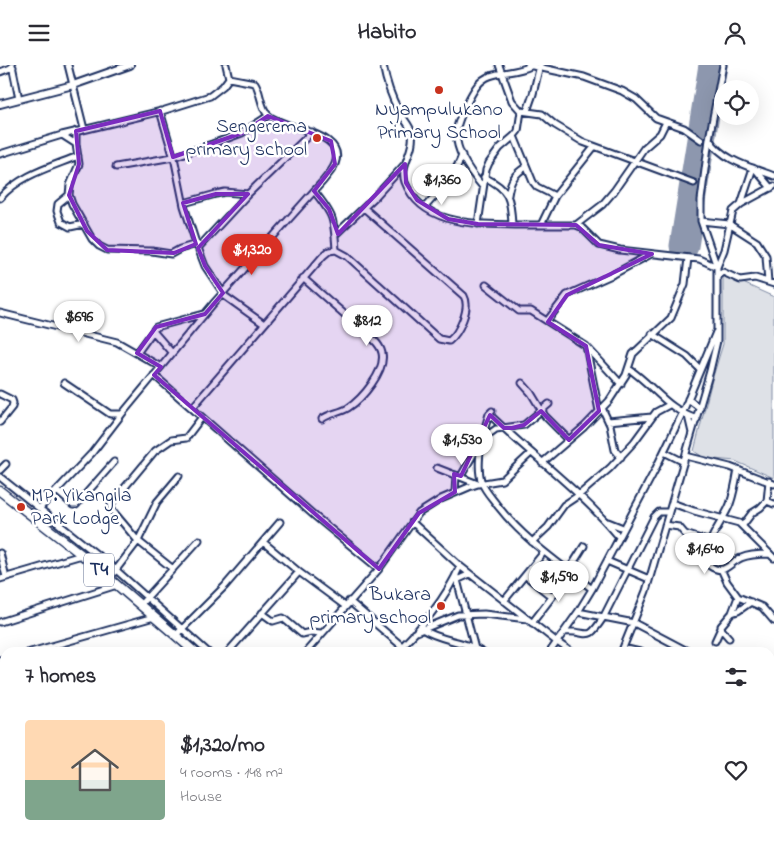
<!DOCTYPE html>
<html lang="en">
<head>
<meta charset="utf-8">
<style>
	:root { --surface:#fff; --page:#f7f7f7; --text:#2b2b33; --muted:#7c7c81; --line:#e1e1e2; --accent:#d93025 }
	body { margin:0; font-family:"Indie Flower",sans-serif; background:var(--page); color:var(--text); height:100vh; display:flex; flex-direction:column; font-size:19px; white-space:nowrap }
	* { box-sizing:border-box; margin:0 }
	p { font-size:16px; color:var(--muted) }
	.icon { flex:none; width:28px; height:28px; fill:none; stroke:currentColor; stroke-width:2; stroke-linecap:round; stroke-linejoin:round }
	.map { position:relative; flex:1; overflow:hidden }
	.panel { position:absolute; left:0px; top:582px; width:775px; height:196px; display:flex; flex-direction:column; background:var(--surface); border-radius:15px 15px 0 0; box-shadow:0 5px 20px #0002 }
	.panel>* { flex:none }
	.fabs { position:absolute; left:714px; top:15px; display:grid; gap:10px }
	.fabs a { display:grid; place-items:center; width:45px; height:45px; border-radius:50%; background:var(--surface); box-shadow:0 5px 20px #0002; font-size:25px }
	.price { position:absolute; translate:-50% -42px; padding:0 11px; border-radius:18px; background:#fff; color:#222; font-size:16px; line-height:32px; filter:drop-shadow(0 1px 2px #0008) }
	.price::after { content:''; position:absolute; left:50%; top:30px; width:15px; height:11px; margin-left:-8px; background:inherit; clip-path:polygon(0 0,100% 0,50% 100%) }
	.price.active { background:var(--accent); color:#fff }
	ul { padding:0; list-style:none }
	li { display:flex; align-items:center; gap:15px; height:125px; padding:0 25px }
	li+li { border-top:1px solid var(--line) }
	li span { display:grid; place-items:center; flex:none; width:140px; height:100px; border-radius:5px; color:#555 }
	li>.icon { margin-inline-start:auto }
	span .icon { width:60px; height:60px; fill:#fffc; stroke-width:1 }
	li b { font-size:21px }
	h2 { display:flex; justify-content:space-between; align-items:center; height:60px; padding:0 25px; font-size:21px }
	header { display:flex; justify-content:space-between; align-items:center; height:65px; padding:0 25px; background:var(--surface); font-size:22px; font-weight:700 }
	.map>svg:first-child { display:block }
	.green { fill:#dee1e7; stroke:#7c88a2 }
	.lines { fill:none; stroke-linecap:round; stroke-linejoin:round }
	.runway { stroke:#8d97ae; stroke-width:29 }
	.minor-casing { stroke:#1b2f5e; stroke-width:9 }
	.major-casing { stroke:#1b2f5e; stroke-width:10 }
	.highway-casing { stroke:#1b2f5e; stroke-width:11 }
	.minor { stroke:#fff; stroke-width:5 }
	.major { stroke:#fff; stroke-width:6 }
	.highway { stroke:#fff; stroke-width:8 }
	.marked { fill:#7b2cbf; fill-opacity:0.2; stroke:#7b2cbf; stroke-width:4; stroke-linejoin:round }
	.poi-dot { fill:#c8321e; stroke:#fff; stroke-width:2 }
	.labels { text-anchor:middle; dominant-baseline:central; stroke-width:5; stroke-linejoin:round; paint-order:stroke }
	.shield { fill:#fff; stroke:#5f6d8e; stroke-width:1 }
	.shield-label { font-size:19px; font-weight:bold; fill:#1b2f5e }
	.poi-label { font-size:20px; fill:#1b2f5e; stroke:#fff; text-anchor:end }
</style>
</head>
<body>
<header><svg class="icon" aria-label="menu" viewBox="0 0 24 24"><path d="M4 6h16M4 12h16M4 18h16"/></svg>Habito<svg class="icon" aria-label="person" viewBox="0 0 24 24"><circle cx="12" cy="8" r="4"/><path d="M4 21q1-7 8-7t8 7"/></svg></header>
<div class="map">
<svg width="774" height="778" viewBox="0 0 774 778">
	<rect width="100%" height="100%" fill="#fff"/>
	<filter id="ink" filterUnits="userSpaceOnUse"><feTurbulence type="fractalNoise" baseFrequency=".02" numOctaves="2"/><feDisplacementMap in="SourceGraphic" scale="10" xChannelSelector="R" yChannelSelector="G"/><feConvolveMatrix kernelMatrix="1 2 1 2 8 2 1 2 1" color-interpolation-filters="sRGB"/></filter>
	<g filter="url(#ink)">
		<path class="green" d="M723,209L774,232V413L735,396L704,393L694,386L712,315L723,279Z"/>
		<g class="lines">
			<path class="runway" d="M684,181L713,0"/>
			<defs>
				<path id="minor" d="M12,0L19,34
					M68,0L84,64
					M383,0C386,16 391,32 399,46C403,54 411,61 412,69C415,86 399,100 405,117C422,161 477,159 515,160C535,160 556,160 576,160L581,162L599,180L620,185L699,194L717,202L724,185L733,146L741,139L774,121
					M499,0L512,36L521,46L542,49L555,60L583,77L694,118
					M528,0L584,12L622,26L636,34L656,53L684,63L701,75
					M0,7L13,2
					M160,46L175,97L184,141L195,175L205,201L223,228
					M527,46L533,29L540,0
					M76,66V79L79,99L70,120L69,130L72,139L92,174L99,181L107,185L152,186L171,189L180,184L197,179
					M62,70L76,79
					M514,71L533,117L537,122L555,131
					M709,74C723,96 751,102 774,111
					M0,89L62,70L162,46L210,31L223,21L229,13L226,0
					M116,102L173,92L212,79L242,68L268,51
					M755,104L771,123
					M484,112C509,124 511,133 512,160
					M483,122C470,107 453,84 457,63C459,52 465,43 469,34C474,25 479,15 490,11C504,6 516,8 531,1
					M314,126C334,151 334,153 336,185
					M69,130L58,139L57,146L61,157L70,162L84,159
					M508,130C510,117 514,109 526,102
					M0,133C20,110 51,102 78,91
					M184,138L216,129L225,127L248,129
					M741,139L753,103
					M425,142C439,126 455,111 462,90
					M701,156L729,159L757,177L766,191L768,217
					M478,159L486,105L489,98L500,83L514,71L518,66L521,46
					M541,160L555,131L594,82
					M576,160L602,140L614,126L644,83L660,69L666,57
					M335,170L375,132L405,99
					M198,183L248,129L312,67
					M717,211L723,207L740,215L755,213L774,219
					M303,213L374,275C378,279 381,283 382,288C386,306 362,334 348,343C340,348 330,348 322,354
					M486,220L519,246H531L586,281L621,319
					M222,229L264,259
					M0,248L117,277L161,302
					M547,256L567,230L614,209L651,189
					M153,266L172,288
					M652,269L687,291L700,304
					M586,281L599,346
					M137,288L156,262L204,249
					M629,304C653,320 668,345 697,354
					M154,310L316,452L379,504
					M64,318L110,349H121
					M522,318L531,328L545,351L569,375
					M0,329L12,335L13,338L12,342L0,357
					M688,334L700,343
					M192,343L323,191L329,186L336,185L347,191L439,274L449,276C459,268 471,243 464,231L364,143
					M602,343L610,360L615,385L621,392
					M489,349C532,391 581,426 619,472
					M688,351L692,368
					M608,356L652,352
					M482,374L496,364L524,360L549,339
					M481,376C480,389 477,405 482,418C485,426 492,433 497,440C523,474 559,498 592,524
					M664,387L684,397
					M686,391L730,402L774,419
					M542,398L584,362L609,336L626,310L633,289L671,253L685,219L688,193
					M437,403L478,419
					M738,404C736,416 734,428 730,439C723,458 700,480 710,501C725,511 729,498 741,493C750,489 760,489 769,489
					M0,405L6,399
					M461,411L481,376L489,349L492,346
					M0,412L115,504L209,588
					M57,426L73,440H76L114,397
					M455,427L456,410
					M767,436L774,439
					M672,438L694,446L739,458L774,493
					M40,443L92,388L122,349L213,239L314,126C320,120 326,113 331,106C351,77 312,67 292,61C284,58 274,56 268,50C260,42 261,27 255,18L229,13
					M412,457L460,501L557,577L573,588
					M608,457L623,463
					M665,460L679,462L685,469L710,477
					M743,460L752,448L760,443L767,436L769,416
					M263,477L299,507L345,541
					M532,477L548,462L564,440L579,430L610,403L634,377L656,347L669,340
					M0,488L6,512
					M607,496L649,514
					M173,504L138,476L112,445L111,439L155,386L171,375L186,373L202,352
					M721,504L727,517L738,532L762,542L774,556
					M456,511L476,588
					M526,511L552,532
					M0,514L82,490
					M109,514L138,476L157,437L179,411
					M457,515L470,509
					M349,536L410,588
					M504,536L544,487
					M140,540L199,475
					M578,547L634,558L691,588
					M262,548L273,556L283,553L302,569L311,567L321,568
					M732,548L738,546L751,537
					M0,557L117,520
					M532,558L552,532L584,481
					M422,564C442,577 465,575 483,588
					M564,567C590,565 586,579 603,553L654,452L659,447H669
					M414,568L458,550L484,549L527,554
					M176,570L225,521L280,457
					M729,573L722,565L721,561L732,548L738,532
					M715,576L721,563
					M623,583L644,588
					M27,588L154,552
					M183,588L191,583
					M227,588L299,507
					M305,588L379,504L419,448L441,434L469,422L478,419L502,415L531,388
					M395,588C420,565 447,532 460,501
					M549,588L578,547L592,524L655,405L682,349L716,267
					M621,588L646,526L710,306L717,276V202L701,156V135L709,74L723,0
					M0,595L5,594
					M770,628L774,626
					M0,635L5,652
					M770,671L774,673
					M0,691L5,690
					M770,722L774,725
					M79,774L80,778
					M132,774L137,778
					M325,774L329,778
					M438,774L445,778
					M502,774V778
					M516,774L517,778
					M670,774L677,778
					M764,774L765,778
					M0,777L2,778
					M30,778L44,775L54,778
					M116,778L119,774
					M235,778L238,774
					M304,778L308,774
					M391,778L396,774
					M480,778L483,774
					M509,778L512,774
					M595,778L598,774
					M616,778L617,774
					M643,778L645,774
					M694,778L696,774"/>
				<path id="major" d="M0,39L73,20L130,0"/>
				<path id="highway" d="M0,426L82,490L196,588
					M419,774L424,778"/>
			</defs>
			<use href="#minor" class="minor-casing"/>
			<use href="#major" class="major-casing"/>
			<use href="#highway" class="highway-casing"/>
			<use href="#minor" class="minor"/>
			<use href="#major" class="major"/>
			<use href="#highway" class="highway"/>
		</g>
	</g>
	<path class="marked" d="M160,46L173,92L242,68L268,51L331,76L335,99L314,126L329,144L338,169L405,99L406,118L417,135L448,154L478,159L576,160L599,180L652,189L567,230L548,257L586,281L599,346L569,375L541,346L524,360L512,363H504L490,350L461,411L454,409L455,427L419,448L379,504L154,310L161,302L137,288L156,262L205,249L223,228L205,201L198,183L248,129H216L183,138L196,179L174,188L107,185L87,166L69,130L79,99L76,66Z"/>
	<g class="poi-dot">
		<circle cx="439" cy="25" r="5"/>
		<circle cx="317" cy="73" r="5"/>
		<circle cx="21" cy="442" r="5"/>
		<circle cx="441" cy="541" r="5"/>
	</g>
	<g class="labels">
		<rect class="shield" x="84" y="488.5" width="30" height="33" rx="4"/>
		<g class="shield-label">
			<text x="99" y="505">T4</text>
		</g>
		<g class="poi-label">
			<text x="439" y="45" text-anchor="middle">Nyampulukano<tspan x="439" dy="23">Primary School</tspan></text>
			<text x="307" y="62">Sengerema<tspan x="307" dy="23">primary school</tspan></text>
			<text x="31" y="431" text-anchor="start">MP. Yikangila<tspan x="31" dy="23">Park Lodge</tspan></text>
			<text x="431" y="530">Bukara<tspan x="431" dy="23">primary school</tspan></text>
		</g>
	</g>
</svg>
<div class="fabs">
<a><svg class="icon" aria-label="locate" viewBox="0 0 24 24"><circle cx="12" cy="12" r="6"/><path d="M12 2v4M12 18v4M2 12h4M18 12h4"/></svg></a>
</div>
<b class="price" style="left:442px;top:141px">$1,360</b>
<b class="price active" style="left:252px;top:211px">$1,320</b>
<b class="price" style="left:79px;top:278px">$696</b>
<b class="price" style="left:367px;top:282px">$812</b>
<b class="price" style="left:462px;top:401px">$1,530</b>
<b class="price" style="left:705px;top:510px">$1,640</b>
<b class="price" style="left:559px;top:538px">$1,590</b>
<section class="panel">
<h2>7 homes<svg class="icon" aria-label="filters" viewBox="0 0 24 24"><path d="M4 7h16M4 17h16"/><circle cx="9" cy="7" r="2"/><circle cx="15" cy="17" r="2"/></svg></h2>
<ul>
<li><span style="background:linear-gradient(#ffd9b3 60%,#7fa58c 0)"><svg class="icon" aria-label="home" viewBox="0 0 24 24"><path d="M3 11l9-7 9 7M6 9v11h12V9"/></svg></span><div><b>$1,320/mo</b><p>4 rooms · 148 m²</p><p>House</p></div><svg class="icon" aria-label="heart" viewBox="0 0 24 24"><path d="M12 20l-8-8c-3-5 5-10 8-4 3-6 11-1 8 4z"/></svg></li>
</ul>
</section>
</div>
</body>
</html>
